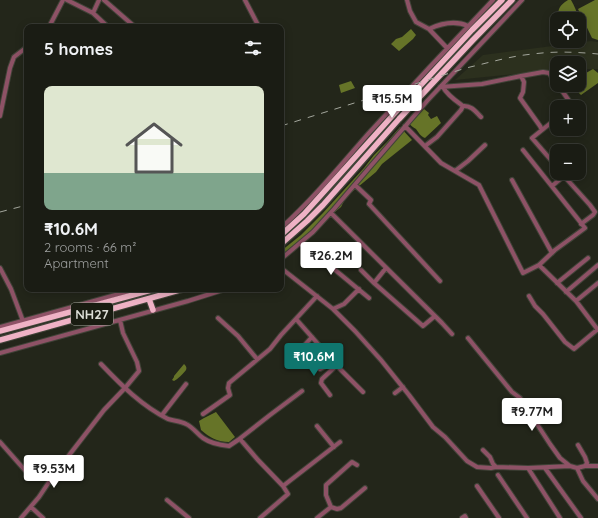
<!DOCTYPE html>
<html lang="en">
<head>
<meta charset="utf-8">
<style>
	:root { --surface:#1a1c14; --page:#23251d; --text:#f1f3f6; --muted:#9fa1a0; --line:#383a34; --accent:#0f766e }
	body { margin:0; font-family:Quicksand,sans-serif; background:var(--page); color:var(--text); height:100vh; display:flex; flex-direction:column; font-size:15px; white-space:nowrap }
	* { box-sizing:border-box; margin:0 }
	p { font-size:13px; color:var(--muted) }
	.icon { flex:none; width:22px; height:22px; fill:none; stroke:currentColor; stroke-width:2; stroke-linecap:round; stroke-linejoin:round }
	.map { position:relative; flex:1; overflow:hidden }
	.sheet { position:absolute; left:24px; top:24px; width:260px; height:268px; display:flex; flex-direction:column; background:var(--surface); border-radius:8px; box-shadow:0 2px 10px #0003,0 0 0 1px var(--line) }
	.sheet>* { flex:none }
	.fabs { position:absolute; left:550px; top:12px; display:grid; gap:8px }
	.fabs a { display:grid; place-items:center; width:36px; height:36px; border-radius:8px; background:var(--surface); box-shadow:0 2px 10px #0003,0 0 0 1px var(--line); font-size:20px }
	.price { position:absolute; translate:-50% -34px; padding:0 9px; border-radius:4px; background:#fff; color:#222; font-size:13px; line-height:26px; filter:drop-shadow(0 1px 2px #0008) }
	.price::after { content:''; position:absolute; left:50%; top:24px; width:12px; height:9px; margin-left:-6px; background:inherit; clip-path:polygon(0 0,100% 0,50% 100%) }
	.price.selected { background:var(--accent); color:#fff }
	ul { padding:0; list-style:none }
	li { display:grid; align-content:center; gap:8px; height:212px; padding:0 20px }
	li span { display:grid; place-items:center; height:124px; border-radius:8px; color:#555 }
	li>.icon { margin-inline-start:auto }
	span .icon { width:72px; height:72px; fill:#fffc; stroke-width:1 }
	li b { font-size:17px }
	h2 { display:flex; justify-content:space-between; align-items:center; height:48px; padding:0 20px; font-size:17px }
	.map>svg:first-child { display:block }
	.built { fill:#2c301e }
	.water { fill:#667428 }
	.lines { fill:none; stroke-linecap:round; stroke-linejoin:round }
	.minor-casing { stroke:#414338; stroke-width:6 }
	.highway-casing { stroke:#414338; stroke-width:8 }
	.minor { stroke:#8e5266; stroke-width:4 }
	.highway { stroke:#efb2c5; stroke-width:5.5 }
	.rail { stroke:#a4a79d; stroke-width:1; stroke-dasharray:7 7; stroke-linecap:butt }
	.labels { text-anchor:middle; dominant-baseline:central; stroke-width:3; stroke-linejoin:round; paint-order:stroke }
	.shield { fill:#191c11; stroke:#a2a49b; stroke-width:1 }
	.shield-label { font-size:13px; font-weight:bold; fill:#dcded6 }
</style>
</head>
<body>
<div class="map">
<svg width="598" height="518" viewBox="0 0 598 518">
	<rect width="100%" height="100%" fill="#23261a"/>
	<path class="built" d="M591,41L598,42V69H579V63H557V70L455,80L483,55Z"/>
	<path class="water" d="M568,0H571C578,12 581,26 585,39L579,40V19H558C558,8 559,6 568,0Z
		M595,0H598V40L592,38L578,9Z
		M411,29L416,35L413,39L399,51L391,44L396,39L402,37Z
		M593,69L598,73V83L581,95L578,92L574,85H579V77Z
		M351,81L355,88L341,93L339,85Z
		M424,109L429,113L428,115L431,119L437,116L441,123L425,138C420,136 419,133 416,129C413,127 411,126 409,123Z
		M400,127L412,140L382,164L376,172L346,197L341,207L281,257V251L301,235L322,214L364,168L374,155L388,141Z
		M184,364C186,366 187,367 186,370C184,373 177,380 174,381L172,380L174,377V376Z
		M216,412L235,437L229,442C218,442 210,438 201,430L199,421L204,418Z"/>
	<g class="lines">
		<defs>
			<path id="minor" d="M67,0L93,13L99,0
				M104,0L135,27
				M245,0L259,27
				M407,0L410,11L416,22L429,29L447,48
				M93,13L108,27
				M49,27L63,0
				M429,29C442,23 455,20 468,26
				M521,76L543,72L549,73L557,84
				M558,85L572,105L571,107
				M440,87L482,84L521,76L524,82L523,92L520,98L540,126L542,130L532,138L557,167
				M443,87C447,95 456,101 463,106C471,105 476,112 481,117
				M0,116L10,68L14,57L27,47
				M405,126L441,163L479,185L523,273L539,265L576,301L598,330
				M542,130L557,118
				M425,146L437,137L461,110L463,106
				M523,150L585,228L555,250L539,265
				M455,171L468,161L485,145
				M564,176L590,205L595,212L593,215L581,224
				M512,180L552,253
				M355,185L371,200L369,204L440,281
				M552,186L564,176L562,173
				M331,213L442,323L452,334
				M281,228C313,199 340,166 368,134C409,89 451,44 493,0
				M301,243L317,255L369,298
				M281,259L313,232L334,209L369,168L427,101L522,0
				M0,268L11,289L23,321
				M281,268L333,309L344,304L359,289
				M386,268L374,283L423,326L435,316
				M361,270L374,283
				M557,283L588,258
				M566,292L598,265
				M529,296L535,306L543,314L565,342L574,349L598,329
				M576,301L598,283
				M333,309L355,331L381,360L409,395L433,427L445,437L467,461L477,467L491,468L496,467
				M218,318L238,336L257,359
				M296,319L340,369L363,392
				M0,327L137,289
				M468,338L512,392L520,398L550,444L560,458L570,466L577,468L585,466L587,463L585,457L578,445
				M301,349L312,337
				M0,353L188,301L226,289
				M101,364C121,385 142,406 168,419C174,421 181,421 186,424C193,427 197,434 203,438C210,443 220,445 229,446L238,440L270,415L302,391
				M320,369L324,367L331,358
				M395,393L403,387
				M330,395L321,383L322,379L337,365
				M203,414L230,395L228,388L229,383L270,349L281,335L317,296
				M162,415L186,384
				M317,426L334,447
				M240,439L258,460L283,486L340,442
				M0,442L30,476
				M483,450L490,457L493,464L496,467L528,468L560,518
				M585,466H598
				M528,468L570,466
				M545,468L581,518
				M577,468L583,481L598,499
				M498,475L527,518
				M477,486L499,518
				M167,500L189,518
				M31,507L43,518
				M331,507L326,495V485L352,462L357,465
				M21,518L39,497L53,476L104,410L125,388L139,371L137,362L123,333L120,320
				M260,518L288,494L283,486
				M317,518L331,507L337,509L341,508L365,488
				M462,518L465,516L466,518"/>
			<path id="highway" d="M281,235L304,214L394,114L472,30L502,0
				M281,244L307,221L323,205L399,119L472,41L512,0
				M149,299L153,310
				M0,331L155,289
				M0,340L183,289"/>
		</defs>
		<use href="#minor" class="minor-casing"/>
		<use href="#highway" class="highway-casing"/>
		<use href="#minor" class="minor"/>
		<use href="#highway" class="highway"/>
		<path class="rail" d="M281,126L466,68C488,63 510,56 533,54C555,51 576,52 598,54
			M0,212L27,205"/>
	</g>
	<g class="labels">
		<rect class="shield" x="71" y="303" width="42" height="22" rx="3"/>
		<g class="shield-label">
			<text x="92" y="314">NH27</text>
		</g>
	</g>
</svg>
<div class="fabs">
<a><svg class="icon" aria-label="locate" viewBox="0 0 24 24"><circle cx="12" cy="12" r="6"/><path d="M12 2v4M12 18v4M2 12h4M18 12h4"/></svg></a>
<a><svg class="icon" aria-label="layers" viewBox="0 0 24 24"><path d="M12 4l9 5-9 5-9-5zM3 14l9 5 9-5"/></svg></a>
<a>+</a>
<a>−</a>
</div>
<b class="price" style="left:392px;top:119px">₹15.5M</b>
<b class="price" style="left:331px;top:276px">₹26.2M</b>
<b class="price selected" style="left:314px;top:377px">₹10.6M</b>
<b class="price" style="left:532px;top:432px">₹9.77M</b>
<b class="price" style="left:54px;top:489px">₹9.53M</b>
<section class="sheet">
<h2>5 homes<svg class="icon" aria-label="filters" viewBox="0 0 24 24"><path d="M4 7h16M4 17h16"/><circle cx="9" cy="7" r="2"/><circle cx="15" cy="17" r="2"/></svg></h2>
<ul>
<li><span style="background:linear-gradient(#dfe7d0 70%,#7fa58c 0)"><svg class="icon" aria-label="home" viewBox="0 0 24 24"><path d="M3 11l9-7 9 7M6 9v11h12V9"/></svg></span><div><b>₹10.6M</b><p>2 rooms · 66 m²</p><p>Apartment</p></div></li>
</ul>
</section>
</div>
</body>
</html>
